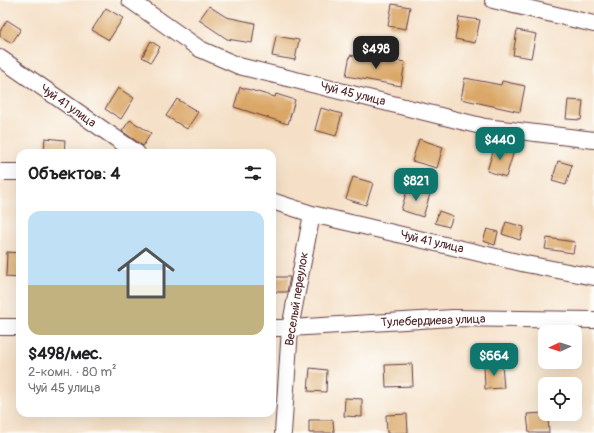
<!DOCTYPE html>
<html lang="ru">
<head>
<meta charset="utf-8">
<style>
	:root { --surface:#fff; --page:#f6f6f6; --text:#202124; --muted:#757577; --line:#e0e0e0; --accent:#0f766e }
	body { margin:0; font-family:Pangolin,sans-serif; background:var(--page); color:var(--text); height:100vh; display:flex; flex-direction:column; font-size:15px; white-space:nowrap }
	* { box-sizing:border-box; margin:0 }
	p { font-size:13px; color:var(--muted) }
	.icon { flex:none; width:22px; height:22px; fill:none; stroke:currentColor; stroke-width:2; stroke-linecap:round; stroke-linejoin:round }
	.map { position:relative; flex:1; overflow:hidden }
	.panel { position:absolute; left:16px; top:149px; width:260px; height:268px; display:flex; flex-direction:column; background:var(--surface); border-radius:12px; box-shadow:0 4px 16px #0002 }
	.panel>* { flex:none }
	.needle { width:26px; rotate:266deg }
	.controls { position:absolute; left:538px; top:325px; display:grid; gap:8px }
	.controls a { display:grid; place-items:center; width:44px; height:44px; border-radius:8px; background:var(--surface); box-shadow:0 4px 16px #0002; font-size:20px }
	.price { position:absolute; translate:-50% -34px; padding:0 9px; border-radius:8px; background:var(--accent); color:#fff; font-size:13px; line-height:26px; filter:drop-shadow(0 1px 2px #0008) }
	.price::after { content:''; position:absolute; left:50%; top:24px; width:12px; height:9px; margin-left:-6px; background:inherit; clip-path:polygon(0 0,100% 0,50% 100%) }
	.price.active { background:#222; color:#fff }
	ul { padding:0; list-style:none }
	li { display:grid; align-content:center; gap:8px; height:212px; padding:0 12px }
	li+li { border-top:1px solid var(--line) }
	li span { display:grid; place-items:center; height:124px; border-radius:12px; color:#555 }
	li>.icon { margin-inline-start:auto }
	span .icon { width:72px; height:72px; fill:#fffc; stroke-width:1 }
	li b { font-size:17px }
	h2 { display:flex; justify-content:space-between; align-items:center; height:48px; padding:0 12px; font-size:17px }
	.map>svg:first-child { display:block }
	.building { fill:#daa768 }
	.lines { fill:none; stroke-linecap:round; stroke-linejoin:round }
	.minor-casing { stroke:#643c42; stroke-width:18 }
	.minor { stroke:#fff; stroke-width:16 }
	.labels { text-anchor:middle; dominant-baseline:central; stroke-width:3; stroke-linejoin:round; paint-order:stroke }
	.street-label { font-size:12px; fill:#4a1f2b; stroke:#fdfcf7 }
</style>
</head>
<body>
<div class="map">
<svg width="594" height="433" viewBox="0 0 594 433">
	<rect width="100%" height="100%" fill="#fdfcf7"/>
	<filter id="ink" filterUnits="userSpaceOnUse"><feTurbulence type="fractalNoise" baseFrequency=".025" numOctaves="2"/><feDisplacementMap in="SourceGraphic" scale="8" xChannelSelector="R" yChannelSelector="G"/><feConvolveMatrix kernelMatrix="1 2 1 2 8 2 1 2 1" color-interpolation-filters="sRGB"/></filter>
	<filter id="wash" filterUnits="userSpaceOnUse"><feTurbulence type="fractalNoise" baseFrequency=".012" numOctaves="4" result="noise"/><feDisplacementMap in="SourceGraphic" scale="16" xChannelSelector="R" yChannelSelector="G"/><feGaussianBlur stdDeviation="0.9" result="paint"/><feColorMatrix in="noise" values="0 0 0 0 0 0 0 0 0 0 0 0 0 0 0 0 0 1.4 0 .05"/><feComposite in="paint" operator="in"/></filter>
	<g filter="url(#wash)">
		<rect width="100%" height="100%" fill="#f5e0c7"/>
		<g id="blocks">
			<path class="building" d="M392,4L410,7L406,29L388,26Z
				M209,6L226,17L255,23L252,43L227,39L199,20Z
				M106,8L123,18L109,40L92,30Z
				M459,17L480,20L475,43L455,39Z
				M7,20L21,29L12,43L0,36V31Z
				M517,30L536,34L531,58L513,55Z
				M276,36L299,40L295,60L272,56Z
				M151,41L160,47L151,62L142,57Z
				M350,55L381,61V58L405,62L401,86L346,76Z
				M465,78L501,85L502,81L525,86L520,112L461,99Z
				M240,87L275,97L276,94L295,100L288,124L234,107Z
				M118,88L134,98L121,119L105,109Z
				M177,99L198,112L187,129L166,116Z
				M568,100L583,101L581,120L566,119Z
				M321,108L342,114L336,136L315,130Z
				M130,120L151,133L143,146L122,131Z
				M45,138L65,140L64,153H44Z
				M419,139L443,147L437,168L412,161Z
				M495,145L514,151L506,177L487,171Z
				M558,161L572,165L566,185L552,181Z
				M353,177L373,183L366,205L346,199Z
				M408,187L430,194L423,217L401,210Z
				M439,211L453,216L449,227L435,223Z
				M506,222L524,227L520,240L502,234Z
				M487,229L498,232L495,245L483,241Z
				M547,238L575,242L573,253L545,249Z
				M7,252L20,253V278L6,277Z
				M272,277H290L287,292H272Z
				M412,364L413,386L386,387L385,365Z
				M502,364L504,388L485,389L484,365Z
				M310,368L327,370L326,392L308,391Z
				M345,398L362,399V417L344,416Z
				M545,413V414H548L549,433H529L527,414Z
				M407,414L408,433H387L386,415Z
				M309,420H333L334,433H309Z"/>
		</g>
	</g>
	<g filter="url(#ink)">
		<use href="#blocks" fill-opacity="0" stroke="#643c42" stroke-width="1"/>
		<g class="lines">
			<defs>
				<path id="minor" d="M130,0L200,49L239,66L485,127L594,140
					M493,0L594,24
					M0,58L137,153
					M0,172H20
					M272,201L312,214L526,264L594,277
					M0,327H20
					M272,328H290L453,318L594,320
					M283,433L290,328L312,214"/>
			</defs>
			<use href="#minor" class="minor-casing"/>
			<use href="#minor" class="minor"/>
		</g>
	</g>
	<g class="labels">
		<g class="street-label">
			<text transform="translate(353 94) rotate(14)">Чуй 45 улица</text>
			<text transform="translate(68 106) rotate(35)">Чуй 41 улица</text>
			<text transform="translate(432 242) rotate(13)">Чуй 41 улица</text>
			<text transform="translate(297 299) rotate(-81)">Веселый переулок</text>
			<text transform="translate(433 321) rotate(-2)">Тулебердиева улица</text>
		</g>
	</g>
</svg>
<div class="controls">
<a><svg class="needle" viewBox="-14 -14 28 28"><path d="M0-13l5 13h-10z" fill="#e53935"/><path d="M0 13l5-13h-10z" fill="#757577"/></svg></a>
<a><svg class="icon" aria-label="locate" viewBox="0 0 24 24"><circle cx="12" cy="12" r="6"/><path d="M12 2v4M12 18v4M2 12h4M18 12h4"/></svg></a>
</div>
<b class="price active" style="left:376px;top:70px">$498</b>
<b class="price" style="left:500px;top:161px">$440</b>
<b class="price" style="left:416px;top:202px">$821</b>
<b class="price" style="left:494px;top:377px">$664</b>
<section class="panel">
<h2>Объектов: 4<svg class="icon" aria-label="filters" viewBox="0 0 24 24"><path d="M4 7h16M4 17h16"/><circle cx="9" cy="7" r="2"/><circle cx="15" cy="17" r="2"/></svg></h2>
<ul>
<li><span style="background:linear-gradient(#bfe0f5 60%,#c2b280 0)"><svg class="icon" aria-label="home" viewBox="0 0 24 24"><path d="M3 11l9-7 9 7M6 9v11h12V9"/></svg></span><div><b>$498/мес.</b><p>2-комн. · 80 m²</p><p>Чуй 45 улица</p></div></li>
</ul>
</section>
</div>
</body>
</html>
